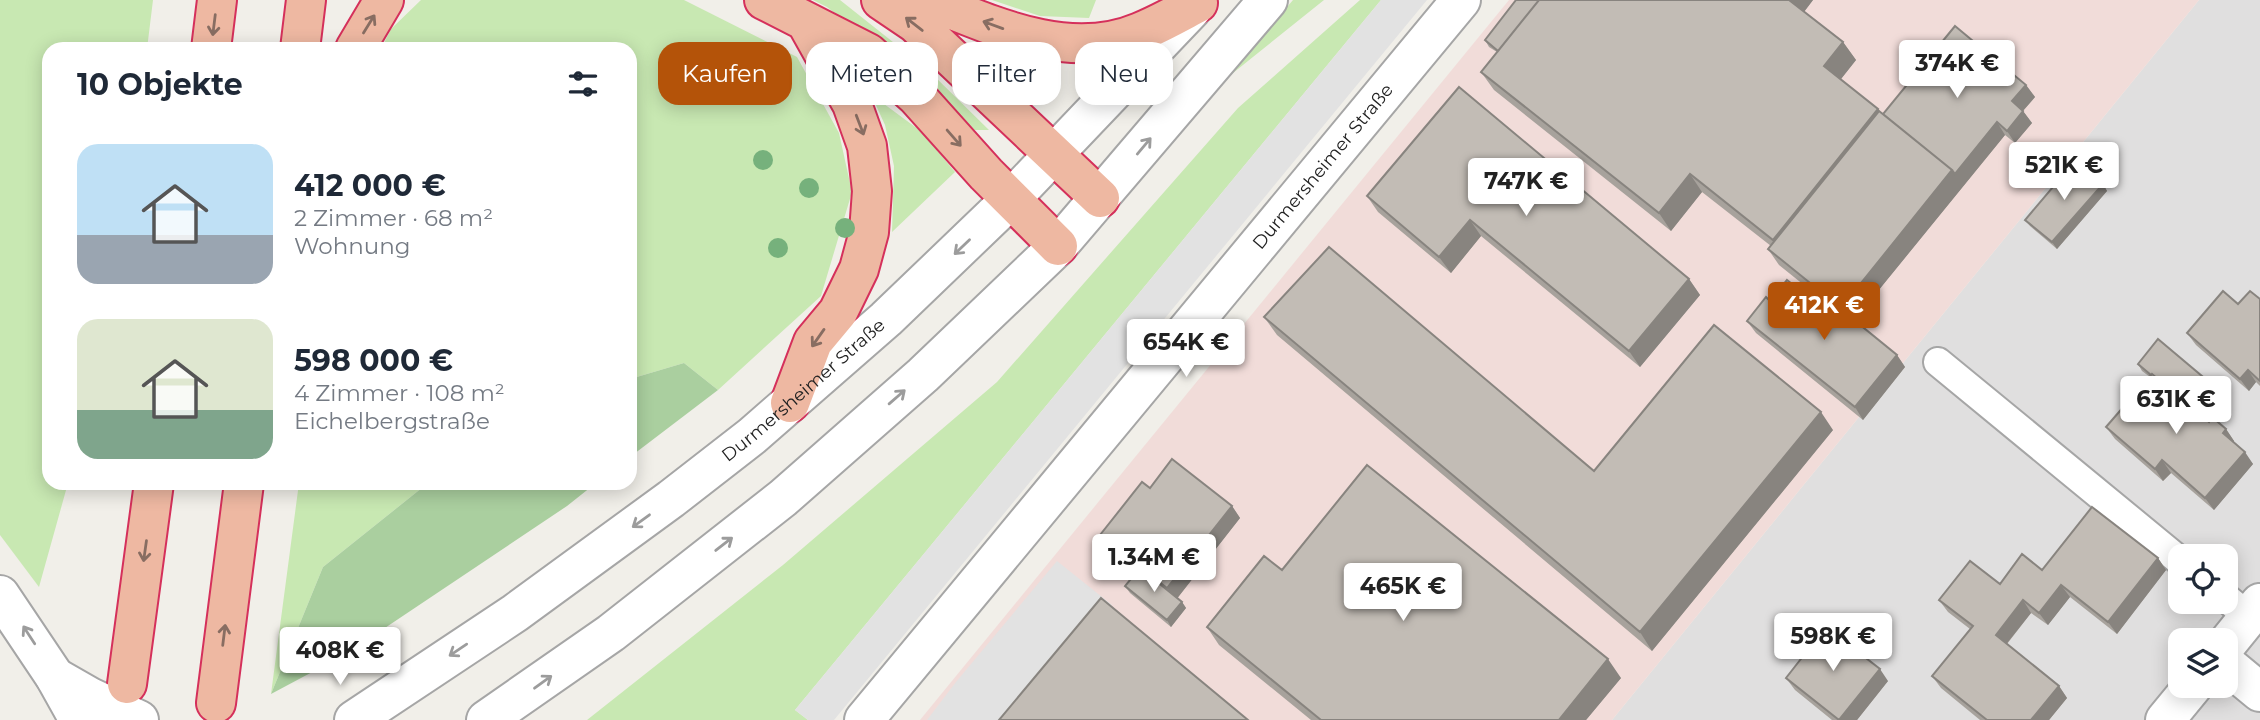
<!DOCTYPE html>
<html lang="de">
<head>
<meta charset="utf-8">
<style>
	:root { --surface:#fff; --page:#f2f2f3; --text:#1f2937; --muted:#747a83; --accent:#b45309 }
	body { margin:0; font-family:Montserrat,sans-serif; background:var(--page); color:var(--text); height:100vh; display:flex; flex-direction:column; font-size:26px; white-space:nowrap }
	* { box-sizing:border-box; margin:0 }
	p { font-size:23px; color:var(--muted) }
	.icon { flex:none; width:38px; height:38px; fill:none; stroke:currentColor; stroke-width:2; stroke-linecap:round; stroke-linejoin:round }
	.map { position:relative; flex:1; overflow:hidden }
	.panel { position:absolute; left:42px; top:42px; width:595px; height:448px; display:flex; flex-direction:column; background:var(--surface); border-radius:21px; box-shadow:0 4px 18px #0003 }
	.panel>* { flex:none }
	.hud { position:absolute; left:658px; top:42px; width:665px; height:63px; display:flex; gap:14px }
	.buttons { position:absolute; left:2168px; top:544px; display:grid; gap:14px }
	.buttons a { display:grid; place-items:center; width:70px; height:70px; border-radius:14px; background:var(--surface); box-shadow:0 4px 18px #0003; font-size:35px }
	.price { position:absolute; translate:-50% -60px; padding:0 16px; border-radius:7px; background:#fff; color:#222; font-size:23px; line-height:46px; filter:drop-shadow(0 2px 4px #0008) }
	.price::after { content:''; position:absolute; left:50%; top:42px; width:21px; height:16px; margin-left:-10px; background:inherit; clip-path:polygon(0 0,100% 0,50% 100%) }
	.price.current { background:var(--accent); color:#fff }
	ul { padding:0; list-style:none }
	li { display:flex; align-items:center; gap:21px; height:175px; padding:0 35px }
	li span { display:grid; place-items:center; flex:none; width:196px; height:140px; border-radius:21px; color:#555 }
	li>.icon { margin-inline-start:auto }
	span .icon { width:84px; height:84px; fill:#fffc; stroke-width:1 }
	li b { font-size:30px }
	h2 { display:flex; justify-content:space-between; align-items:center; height:84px; padding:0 35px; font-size:30px }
	.chip { padding:0 24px; border-radius:21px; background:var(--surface); box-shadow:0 4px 18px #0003; font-size:24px; line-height:63px }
	.chip.current { background:var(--accent); color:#fff }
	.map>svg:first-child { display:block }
	.residential { fill:#e0dfdf; fill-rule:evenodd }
	.commercial { fill:#f1dcd9 }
	.grass { fill:#c8e8b2 }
	.forest { fill:#aacf9f }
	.parking { fill:#e2e2e2 }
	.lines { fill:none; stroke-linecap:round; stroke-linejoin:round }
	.service-casing { stroke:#a6a6a6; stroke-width:32 }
	.minor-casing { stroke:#a6a6a6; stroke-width:42 }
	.tertiary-casing { stroke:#a6a6a6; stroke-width:42 }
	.trunk-casing { stroke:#d5305b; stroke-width:42 }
	.service { stroke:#fff; stroke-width:28 }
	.minor { stroke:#fff; stroke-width:38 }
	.tertiary { stroke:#fff; stroke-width:38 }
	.trunk { stroke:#eeb8a2; stroke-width:38 }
	.tree { fill:#76b17c }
	.wall { fill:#a7a29c }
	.shaded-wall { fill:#88847f }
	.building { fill:#c2bcb5; stroke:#88847f; stroke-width:2 }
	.oneway { stroke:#886d62 }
	.oneway2 { stroke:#9c9c9c }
	.labels { text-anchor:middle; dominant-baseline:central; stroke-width:5; stroke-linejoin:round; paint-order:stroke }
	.street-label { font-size:18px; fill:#222; stroke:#fff }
</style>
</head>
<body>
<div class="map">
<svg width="2260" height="720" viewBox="0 0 2260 720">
	<rect width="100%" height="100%" fill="#f1efe9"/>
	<path class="residential" d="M2199,0H2260V720H1612ZM2180,556H2226V602H2180ZM2180,640H2226V686H2180Z"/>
	<path class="commercial" d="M1509,0H2199L1612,720H920Z"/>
	<path class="grass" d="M0,0H153L147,49H49V483H68L39,587L0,535Z
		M421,0H684L797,57L839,133L852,192L821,296L718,390L684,363L630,379V49H381L391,29Z
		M813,0H840L927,69L989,130H970L903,67L827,7Z
		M992,0H1096L1089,18L1040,16Z
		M1293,0H1324L1228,77Z
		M1360,0H1381L795,710L808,720H587L783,565L997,382L1238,108Z
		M957,43L978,46L1021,65L1060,63L1019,101Z
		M880,101L922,132L955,172L892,232L894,166L885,125L875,103Z
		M299,483H428L323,567L271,694Z"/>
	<path class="forest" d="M684,363L718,390L630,457V379Z
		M428,483H596L567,506L346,654L271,694L323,567Z"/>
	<path class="parking" d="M1381,0H1427L834,720H808L795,710Z
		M1057,561L1112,605L1015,720H927L956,682Z"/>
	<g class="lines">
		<defs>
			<path id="service" d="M1938,362L2180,561
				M2226,598L2249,617"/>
			<g id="minor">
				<path d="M0,595L55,677L79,720"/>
				<path d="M2226,645L2260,603"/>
				<path d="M2226,664L2260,692"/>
				<path id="s1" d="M864,720L1461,0"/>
				<path d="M2165,720L2193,686"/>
			</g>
			<g id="tertiary">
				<path d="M55,677L90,697L139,720"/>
				<path id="s2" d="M354,720L515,613L671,499L752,436L886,319L1011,199L1192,9"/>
				<path d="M486,720L611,633L783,498L923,375L1058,246L1268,0"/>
			</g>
			<path id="trunk" d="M764,0L868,53L916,96L986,174L1058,246
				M881,0L915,23L1100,198
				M928,0C993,26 1069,62 1140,32C1160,24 1179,13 1198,3
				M211,49L217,0
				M300,49L306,0
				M355,49L384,0
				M790,403L813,342L838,312L859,269L869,232L872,191L867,146L852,104L806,22
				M127,684L154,483
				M216,703L244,483"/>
		</defs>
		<use href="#service" class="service-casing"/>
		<use href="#minor" class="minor-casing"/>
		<use href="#tertiary" class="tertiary-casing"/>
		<use href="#trunk" class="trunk-casing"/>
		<use href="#service" class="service"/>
		<use href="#minor" class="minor"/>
		<use href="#tertiary" class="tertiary"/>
		<use href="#trunk" class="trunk"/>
	</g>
	<g class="tree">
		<circle cx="763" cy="160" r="10"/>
		<circle cx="809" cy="188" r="10"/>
		<circle cx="845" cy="228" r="10"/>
		<circle cx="778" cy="248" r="10"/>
	</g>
	<path class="wall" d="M1516,0H1813L1804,12L1843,42L1856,60L1841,79L1883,114L2026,85L2035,97L2023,111L2032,123L2015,143L2005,135L1854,320L1897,355L1905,367L1863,420L1756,333L1747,321L1770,301L1831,315L1835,310L1779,265L1768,249L1771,246L1702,192L1671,231L1494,90L1481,72L1497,52L1489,47L1485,40Z
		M1459,87L1689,279L1700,295L1640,367L1481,236L1451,273L1378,212L1367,196Z
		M2103,184L2107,191L2057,249L2030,226L2025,220Z
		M2260,299V386L2256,382L2249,391L2196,345L2187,333L2238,304Z
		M1264,317L1594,471L1833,430L1652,651L1277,335Z
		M2138,364L2214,389L2196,411L2209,422L2226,429L2234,441V442L2253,464L2214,510L2171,473L2163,481L2115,439L2106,427L2150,377L2142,371Z
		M1150,488L1232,506L1240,518L1177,598L1182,602L1186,608L1171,627L1130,593L1125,586L1138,570L1109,547L1100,535Z
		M2158,558L2166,570L2117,634L2070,597L2048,625L2031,613L2007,644L2059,686L2067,698L2049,720H1980L1941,688L1932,676L1970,629L1948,612L1939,600L2000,584L2042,570Z
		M1282,570L1621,678L1586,720H1311L1219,645L1207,627Z
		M1786,678L1888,681L1857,720H1832L1795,690Z"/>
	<path class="shaded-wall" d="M1788,0H1813L1800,17Z
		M1843,42L1856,60L1837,84L1824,66Z
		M2026,85L2035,97L2021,113L2012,101Z
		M1878,109L1890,127L1786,258L1773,240Z
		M2023,111L2032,123L2015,143L2007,131Z
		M1997,122L2005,135L1852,323L1841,308L1952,170Z
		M1690,174L1702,192L1671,231L1659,213Z
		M2103,184L2107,191L2057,249L2052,242Z
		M1470,220L1481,236L1451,273L1439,257Z
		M1689,279L1700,295L1640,367L1629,351Z
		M1897,355L1905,367L1863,420L1855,407Z
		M2248,370L2256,382L2249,391L2240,379Z
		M2209,382L2214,389L2194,414L2189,407Z
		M1821,412L1833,430L1652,651L1640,632Z
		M2226,429L2234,441L2232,445L2223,433Z
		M2245,452L2253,464L2214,510L2205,498Z
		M2162,460L2171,473L2163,481L2155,469Z
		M1232,506L1240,518L1176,600L1167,588Z
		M2158,558L2166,570L2117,634L2108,622Z
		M2061,585L2070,597L2048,625L2039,613Z
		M2023,600L2031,613L2004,647L1996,635Z
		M1182,602L1186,608L1171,627L1167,620Z
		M1608,659L1621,678L1586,720H1559Z
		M1880,669L1888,681L1857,720H1839Z
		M2059,686L2067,698L2049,720H2031Z"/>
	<path class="building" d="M1516,0H1539L1498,51L1485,40Z
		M1539,0H1789L1843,42L1824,66L1878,109L1773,240L1690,174L1659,213L1481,72Z
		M1955,26L2026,85L2012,101L2023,111L2007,131L1997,122L1955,174L1952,170L1883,114Z
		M1459,87L1689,279L1629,351L1470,220L1439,257L1367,196Z
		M1879,111L1952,170L1841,308L1768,249Z
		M2075,161L2103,184L2052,242L2025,220Z
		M1329,247L1594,471L1714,325L1821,412L1640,632L1264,317Z
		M1787,280L1831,315L1838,307L1897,355L1855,407L1747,321L1766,297L1770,301Z
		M2223,291L2238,304L2250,291L2260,299V381L2248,370L2240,379L2187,333Z
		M2158,339L2209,382L2190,406L2152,374L2151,375L2138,364Z
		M2152,374L2209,422L2212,417L2226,429L2223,433L2245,452L2205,498L2162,460L2155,469L2106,427Z
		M1172,459L1232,506L1167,588L1100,535L1142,482L1150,488Z
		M1367,465L1608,659L1559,720H1321L1207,627L1264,556L1282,570Z
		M2092,507L2158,558L2108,622L2061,585L2039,613L2023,600L1996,635L2059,686L2031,720H1987L1932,676L1973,626L1939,600L1970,561L2000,584L2022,554L2042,570Z
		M1140,568L1182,602L1167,620L1125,586Z
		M1101,598L1248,720H999Z
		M1826,627L1880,669L1839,720L1786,678Z"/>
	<defs><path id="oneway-shaft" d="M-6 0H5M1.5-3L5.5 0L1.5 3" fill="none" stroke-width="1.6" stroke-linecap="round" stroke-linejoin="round" transform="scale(1.75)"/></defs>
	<g class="oneway">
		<use href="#oneway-shaft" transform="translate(369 24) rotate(-58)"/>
		<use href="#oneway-shaft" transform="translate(914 24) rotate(-142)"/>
		<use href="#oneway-shaft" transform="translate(214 25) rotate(97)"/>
		<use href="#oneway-shaft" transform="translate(993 25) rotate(-160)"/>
		<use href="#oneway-shaft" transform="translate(860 125) rotate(69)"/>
		<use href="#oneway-shaft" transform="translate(954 138) rotate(49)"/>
		<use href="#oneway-shaft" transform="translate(818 338) rotate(125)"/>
		<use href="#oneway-shaft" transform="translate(145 551) rotate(98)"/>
		<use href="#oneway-shaft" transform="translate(224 635) rotate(-83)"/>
	</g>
	<g class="oneway2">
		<use href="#oneway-shaft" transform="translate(1144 146) rotate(-50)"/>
		<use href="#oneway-shaft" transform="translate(962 247) rotate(136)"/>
		<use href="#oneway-shaft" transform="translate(897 397) rotate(-41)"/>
		<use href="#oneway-shaft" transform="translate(641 521) rotate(144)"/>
		<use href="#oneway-shaft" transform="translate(724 544) rotate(-38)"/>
		<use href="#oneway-shaft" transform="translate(29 635) rotate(-123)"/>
		<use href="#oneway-shaft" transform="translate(458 650) rotate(146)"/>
		<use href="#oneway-shaft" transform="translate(543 682) rotate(-36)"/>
	</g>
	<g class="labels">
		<g class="street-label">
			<text stroke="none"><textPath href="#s1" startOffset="719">Durmersheimer Straße</textPath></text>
			<text stroke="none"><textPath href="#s2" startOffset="558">Durmersheimer Straße</textPath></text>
		</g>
	</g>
</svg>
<div class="buttons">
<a><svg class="icon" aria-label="locate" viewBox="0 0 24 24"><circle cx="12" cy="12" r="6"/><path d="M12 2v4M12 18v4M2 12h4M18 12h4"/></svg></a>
<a><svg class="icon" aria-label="layers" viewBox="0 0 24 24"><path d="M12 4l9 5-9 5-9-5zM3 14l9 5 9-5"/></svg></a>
</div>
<b class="price" style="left:1957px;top:100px">374K €</b>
<b class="price" style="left:2064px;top:202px">521K €</b>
<b class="price" style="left:1526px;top:218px">747K €</b>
<b class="price current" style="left:1824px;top:342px">412K €</b>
<b class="price" style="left:1186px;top:379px">654K €</b>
<b class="price" style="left:2176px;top:436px">631K €</b>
<b class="price" style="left:1154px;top:594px">1.34M €</b>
<b class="price" style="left:1403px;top:623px">465K €</b>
<b class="price" style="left:1833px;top:673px">598K €</b>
<b class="price" style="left:340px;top:687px">408K €</b>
<div class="hud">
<a class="chip current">Kaufen</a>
<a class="chip">Mieten</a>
<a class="chip">Filter</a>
<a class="chip">Neu</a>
</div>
<section class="panel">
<h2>10 Objekte<svg class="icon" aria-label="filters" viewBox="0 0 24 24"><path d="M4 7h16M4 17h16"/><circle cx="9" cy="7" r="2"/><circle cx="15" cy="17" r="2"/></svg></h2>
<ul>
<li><span style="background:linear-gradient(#bfe0f5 65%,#9aa5b1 0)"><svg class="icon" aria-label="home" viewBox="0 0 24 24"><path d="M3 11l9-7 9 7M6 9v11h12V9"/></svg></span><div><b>412 000 €</b><p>2 Zimmer · 68 m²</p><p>Wohnung</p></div></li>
<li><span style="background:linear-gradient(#dfe7d0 65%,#7fa58c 0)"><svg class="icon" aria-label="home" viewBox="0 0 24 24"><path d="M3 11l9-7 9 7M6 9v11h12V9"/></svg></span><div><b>598 000 €</b><p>4 Zimmer · 108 m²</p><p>Eichelbergstraße</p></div></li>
</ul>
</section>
</div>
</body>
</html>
